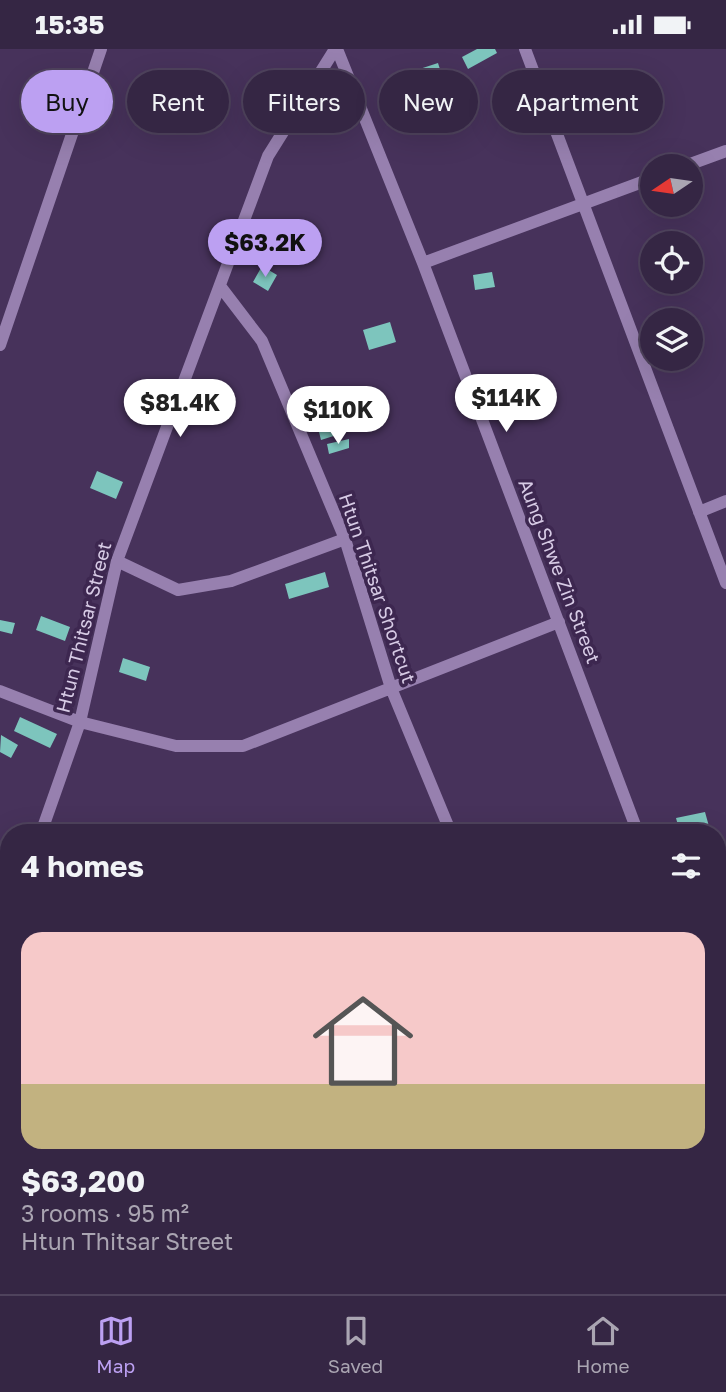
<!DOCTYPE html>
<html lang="en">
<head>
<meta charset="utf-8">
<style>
	:root { --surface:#352644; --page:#3d2e4b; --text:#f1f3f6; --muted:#aaa5b2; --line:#4f435d; --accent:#bca0f2 }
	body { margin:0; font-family:"Golos Text",sans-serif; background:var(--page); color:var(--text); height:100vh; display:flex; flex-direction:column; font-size:26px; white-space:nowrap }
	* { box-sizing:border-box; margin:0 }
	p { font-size:23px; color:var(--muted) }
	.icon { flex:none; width:38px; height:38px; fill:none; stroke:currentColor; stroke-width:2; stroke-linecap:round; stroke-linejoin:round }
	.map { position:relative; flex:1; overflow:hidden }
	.side { position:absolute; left:0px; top:775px; width:726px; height:471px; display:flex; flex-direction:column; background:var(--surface); border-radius:28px 28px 0 0; box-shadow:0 7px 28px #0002,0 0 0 2px var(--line) }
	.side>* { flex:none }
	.top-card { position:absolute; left:21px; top:21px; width:684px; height:63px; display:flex; gap:14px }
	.needle { width:46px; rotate:257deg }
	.buttons { position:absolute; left:640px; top:105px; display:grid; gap:14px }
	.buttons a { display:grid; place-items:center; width:63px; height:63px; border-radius:50%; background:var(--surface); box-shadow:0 7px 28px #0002,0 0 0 2px var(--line); font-size:35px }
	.price { position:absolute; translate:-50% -60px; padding:0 16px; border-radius:24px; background:#fff; color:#222; font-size:23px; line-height:46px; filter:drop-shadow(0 2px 4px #0008) }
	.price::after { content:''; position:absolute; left:50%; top:42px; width:21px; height:16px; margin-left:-10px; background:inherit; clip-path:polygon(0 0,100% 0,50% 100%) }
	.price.current { background:var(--accent); color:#111 }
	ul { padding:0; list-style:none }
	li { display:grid; align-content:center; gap:14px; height:371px; padding:0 21px }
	li span { display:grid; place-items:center; height:217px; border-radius:21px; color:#555 }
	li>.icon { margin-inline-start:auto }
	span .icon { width:126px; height:126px; fill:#fffc; stroke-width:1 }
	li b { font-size:30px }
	h2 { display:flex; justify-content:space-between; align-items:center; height:84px; padding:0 21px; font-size:30px }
	.pill { padding:0 24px; border-radius:32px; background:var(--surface); box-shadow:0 7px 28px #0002,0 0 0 2px var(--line); font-size:24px; line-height:63px }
	.pill.current { background:var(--accent); color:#111 }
	.status { display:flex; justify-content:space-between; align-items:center; height:49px; padding:0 35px; background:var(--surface); direction:ltr }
	.status svg { height:19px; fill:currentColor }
	.dock { display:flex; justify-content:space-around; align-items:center; height:98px; border-top:2px solid var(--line); background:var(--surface); font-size:19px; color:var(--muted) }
	.dock a { display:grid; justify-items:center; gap:4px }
	.dock .current { color:var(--accent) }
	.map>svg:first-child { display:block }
	.building { fill:#7dc5bd }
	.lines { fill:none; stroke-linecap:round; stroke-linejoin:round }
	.minor { stroke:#9780af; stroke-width:12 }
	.labels { text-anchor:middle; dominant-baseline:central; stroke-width:7; stroke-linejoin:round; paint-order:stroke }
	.street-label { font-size:19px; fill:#d7cbe5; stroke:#3d2750 }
</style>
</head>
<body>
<div class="status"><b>15:35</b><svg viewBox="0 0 49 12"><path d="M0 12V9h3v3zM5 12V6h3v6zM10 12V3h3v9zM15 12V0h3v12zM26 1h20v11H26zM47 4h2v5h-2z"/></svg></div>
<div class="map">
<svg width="726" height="1245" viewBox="0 0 726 1245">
	<rect width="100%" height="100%" fill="#47325b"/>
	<path class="building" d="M477,0H495L497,4L468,20L462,8Z
		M438,14L444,33L401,47L395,28Z
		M262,217L277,226L268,242L253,233Z
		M492,223L495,238L475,241L473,226Z
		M390,273L396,293L369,301L363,281Z
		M339,372L343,384L321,391L318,379Z
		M349,390V399L329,405L327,395Z
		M97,422L123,433L116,450L90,439Z
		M325,523L329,538L289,550L285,535Z
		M41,567L70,578L65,592L36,581Z
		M0,571L15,574L12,585L0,582Z
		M123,609L150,618L146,632L119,623Z
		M20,668L57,685L50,699L14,682Z
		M1,686L18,696L11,709L0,703Z
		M705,763L710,781L698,784H680L676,769Z
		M241,1237H272L273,1239L266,1245H247Z
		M464,1237H488L492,1245H468Z"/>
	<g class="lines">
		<path class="minor" d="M337,0L423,214L638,784
			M525,0L726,534
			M685,117L726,102
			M423,214L653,129
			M220,237L262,292L345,490L391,639L451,784
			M0,296L101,0
			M699,463L726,452
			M117,512L178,541L231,532L345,490
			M0,642L80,673L176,697H243L559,573
			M41,784L80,673L117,512L268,107L335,0
			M718,855L726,852
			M0,900L9,875
			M0,975L9,978
			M718,994L726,1017
			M0,1138L9,1141
			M650,1237L655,1245
			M198,1245L200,1237
			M585,1245L605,1237"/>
	</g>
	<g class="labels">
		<g class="street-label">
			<text transform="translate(560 522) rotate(69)">Aung Shwe Zin Street</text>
			<text transform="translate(378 539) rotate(71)">Htun Thitsar Shortcut</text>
			<text transform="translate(83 578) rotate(-76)">Htun Thitsar Street</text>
		</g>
	</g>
</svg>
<div class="buttons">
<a><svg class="needle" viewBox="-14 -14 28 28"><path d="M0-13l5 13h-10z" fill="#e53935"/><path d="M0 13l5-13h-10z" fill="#aaa5b2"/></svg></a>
<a><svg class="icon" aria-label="locate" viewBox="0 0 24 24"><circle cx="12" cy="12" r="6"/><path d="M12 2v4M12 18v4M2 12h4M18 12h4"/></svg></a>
<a><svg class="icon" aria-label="layers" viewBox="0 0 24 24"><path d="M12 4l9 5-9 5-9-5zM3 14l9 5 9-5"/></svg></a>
</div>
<b class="price current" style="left:265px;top:230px">$63.2K</b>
<b class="price" style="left:506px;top:385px">$114K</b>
<b class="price" style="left:180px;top:390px">$81.4K</b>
<b class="price" style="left:338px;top:397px">$110K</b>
<div class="top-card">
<a class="pill current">Buy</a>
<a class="pill">Rent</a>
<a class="pill">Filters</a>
<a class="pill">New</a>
<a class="pill">Apartment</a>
</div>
<section class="side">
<h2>4 homes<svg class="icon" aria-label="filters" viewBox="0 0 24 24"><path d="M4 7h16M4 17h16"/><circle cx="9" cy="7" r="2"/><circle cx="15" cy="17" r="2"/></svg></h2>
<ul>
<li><span style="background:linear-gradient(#f6c9c9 70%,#c2b280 0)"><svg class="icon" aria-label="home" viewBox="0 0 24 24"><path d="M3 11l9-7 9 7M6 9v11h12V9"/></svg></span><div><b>$63,200</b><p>3 rooms · 95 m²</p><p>Htun Thitsar Street</p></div></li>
</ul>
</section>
</div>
<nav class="dock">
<a class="current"><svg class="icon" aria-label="map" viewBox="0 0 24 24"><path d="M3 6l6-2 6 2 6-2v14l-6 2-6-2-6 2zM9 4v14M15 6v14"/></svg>Map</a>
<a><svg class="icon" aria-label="saved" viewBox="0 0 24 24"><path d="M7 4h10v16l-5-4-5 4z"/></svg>Saved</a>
<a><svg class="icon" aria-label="home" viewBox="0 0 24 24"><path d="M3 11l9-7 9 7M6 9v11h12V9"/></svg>Home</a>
</nav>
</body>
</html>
